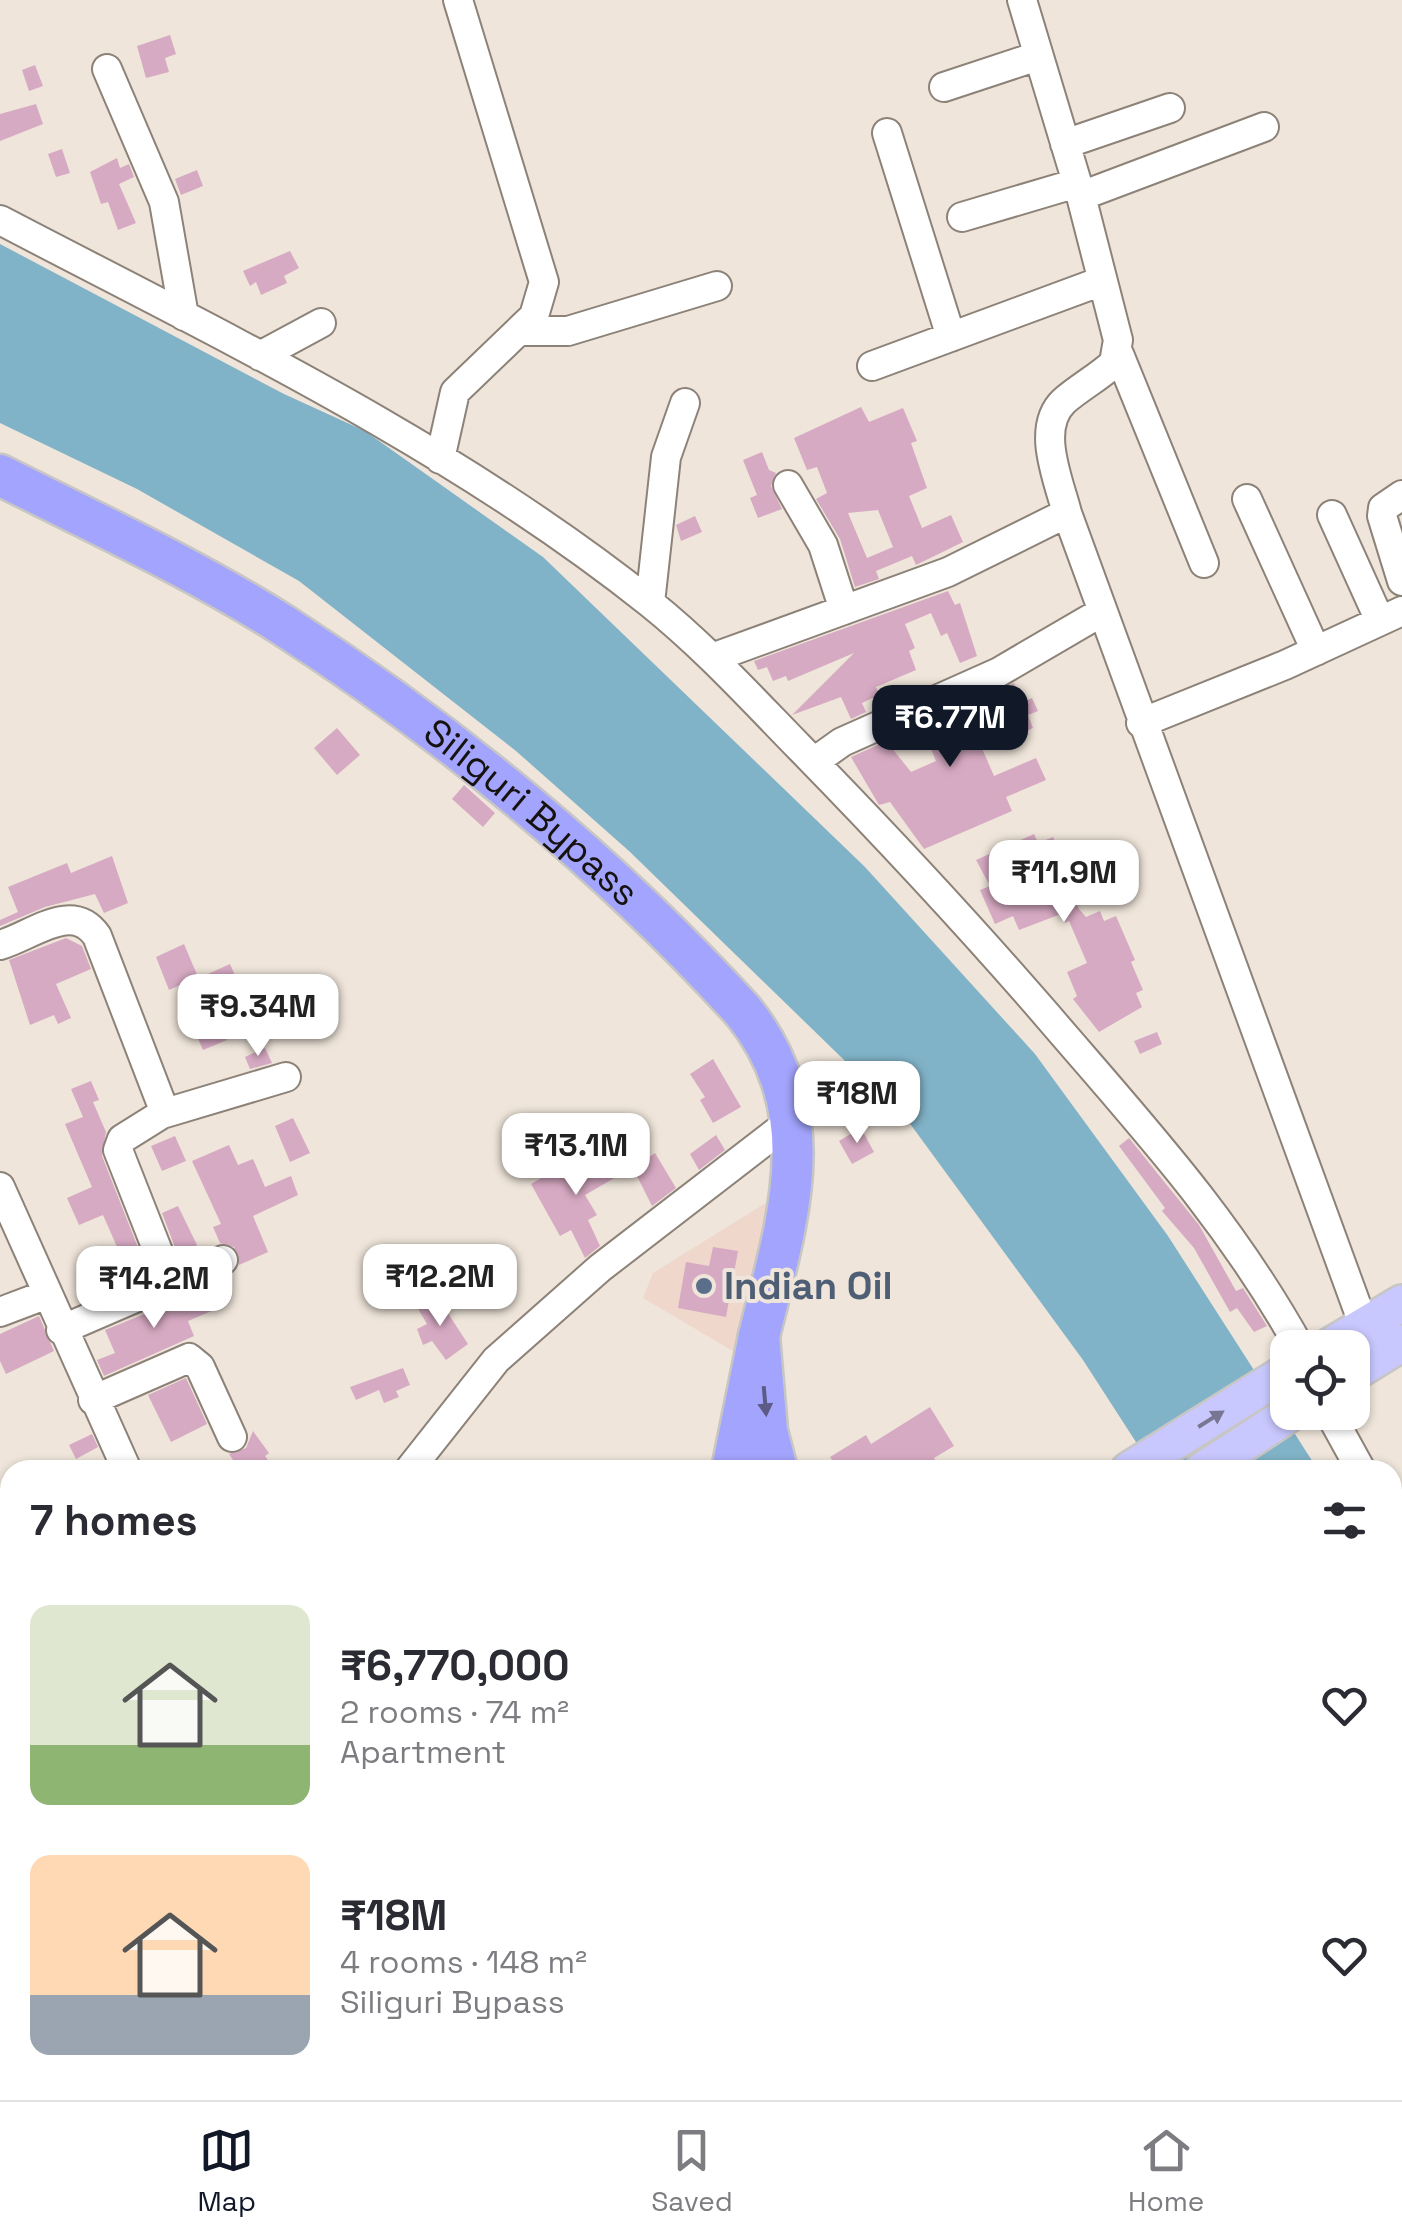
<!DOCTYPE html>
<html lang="en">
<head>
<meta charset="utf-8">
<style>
	:root { --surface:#fff; --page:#f7f7f7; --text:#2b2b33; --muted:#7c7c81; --line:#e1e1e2; --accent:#111827 }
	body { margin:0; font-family:"Space Grotesk",sans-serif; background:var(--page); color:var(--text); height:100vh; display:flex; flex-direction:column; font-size:38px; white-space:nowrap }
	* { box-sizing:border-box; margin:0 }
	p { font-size:32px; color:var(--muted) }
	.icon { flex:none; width:55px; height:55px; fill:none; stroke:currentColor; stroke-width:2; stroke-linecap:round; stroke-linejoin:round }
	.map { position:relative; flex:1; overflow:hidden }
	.side { position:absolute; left:0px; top:1460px; width:1402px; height:640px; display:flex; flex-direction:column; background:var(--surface); border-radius:30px 30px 0 0; box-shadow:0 2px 8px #0004 }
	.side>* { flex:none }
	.fabs { position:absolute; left:1270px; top:1330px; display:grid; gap:20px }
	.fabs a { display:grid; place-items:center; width:100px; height:100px; border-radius:20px; background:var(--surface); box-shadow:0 2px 8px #0004; font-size:50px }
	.price { position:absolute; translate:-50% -85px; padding:0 22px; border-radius:20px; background:#fff; color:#222; font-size:32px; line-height:65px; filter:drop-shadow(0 2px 5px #0008) }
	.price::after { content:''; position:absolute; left:50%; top:60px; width:30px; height:22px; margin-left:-15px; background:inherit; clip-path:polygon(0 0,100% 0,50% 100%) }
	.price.active { background:var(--accent); color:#fff }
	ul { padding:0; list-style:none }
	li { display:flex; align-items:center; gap:30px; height:250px; padding:0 30px }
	li span { display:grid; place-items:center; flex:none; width:280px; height:200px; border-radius:20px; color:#555 }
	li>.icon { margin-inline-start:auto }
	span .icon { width:120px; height:120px; fill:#fffc; stroke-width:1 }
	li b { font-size:42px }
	h2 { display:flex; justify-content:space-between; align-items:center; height:120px; padding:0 30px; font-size:42px }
	.tabs { display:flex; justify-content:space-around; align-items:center; height:140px; border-top:2px solid var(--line); background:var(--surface); font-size:28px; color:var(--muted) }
	.tabs a { display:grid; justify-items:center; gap:5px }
	.tabs .active { color:var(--accent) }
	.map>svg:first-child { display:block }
	.commercial { fill:#efd7cc }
	.water { fill:#81b3c8 }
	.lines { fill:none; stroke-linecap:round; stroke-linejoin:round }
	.canal { stroke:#81b3c8; stroke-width:20 }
	.building { fill:#d7aac3; fill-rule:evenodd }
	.minor-casing { stroke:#8c8278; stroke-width:32 }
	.major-casing { stroke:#c7c6c5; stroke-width:40 }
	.highway-casing { stroke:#c7c6c5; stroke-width:45 }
	.path { stroke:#817a73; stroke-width:4; stroke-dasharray:8 8; stroke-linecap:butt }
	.minor { stroke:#fff; stroke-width:28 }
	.major { stroke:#c8c8fe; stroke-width:35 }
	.highway { stroke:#a3a4fd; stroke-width:40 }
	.oneway { fill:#5c5b86 }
	.oneway2 { fill:#787692 }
	.service-dot { fill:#5c6f8a; stroke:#efe5da; stroke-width:4 }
	.labels { text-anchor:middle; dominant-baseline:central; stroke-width:8; stroke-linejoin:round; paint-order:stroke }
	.street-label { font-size:38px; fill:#16120f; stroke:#efe5da }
	.service-label { font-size:38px; font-weight:bold; fill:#4e5e75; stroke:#efe5da; text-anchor:start }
</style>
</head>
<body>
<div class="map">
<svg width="1402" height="2100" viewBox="0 0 1402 2100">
	<rect width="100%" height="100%" fill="#efe5da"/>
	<path class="commercial" d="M785,1191L743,1357L643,1298L653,1273Z"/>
	<path class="water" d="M0,244L284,394L365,431L543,557L865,867L1035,1054L1168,1236L1318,1470H1154L1083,1360L911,1125L629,851L516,751L299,581L137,489L0,423Z
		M1392,1584L1402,1600V1878L1392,1862Z"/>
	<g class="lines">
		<path class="canal" d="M1135,2100L1153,2090"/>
	</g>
	<path class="building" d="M170,35L176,54L165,58L169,72L146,78L137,46Z
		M35,65L43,86L29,91L22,70Z
		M36,104L43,124L0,141V114Z
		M62,149L70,173L56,177L48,154Z
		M117,158L120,168L129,164L134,177L119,184L136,223L118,230L108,202L101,204L90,172Z
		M197,170L203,186L181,195L175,179Z
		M290,251L299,268L284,276L287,283L261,295L256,282L250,286L243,271Z
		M861,407L869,422L903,408L917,441L911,443L927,488L909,496L922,528L951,515L963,542L916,565L912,556L876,571L879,579L855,587L840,539L816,499L827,493L817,467L807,470L794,438ZM878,510L893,547L867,558L848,513Z
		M762,452L769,470L776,473L771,486L782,509L758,518L750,498L757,495L743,460Z
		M695,516L702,532L681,541L676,525Z
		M948,591L955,605L960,603L977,656L960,663L947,633L941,636L931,613L905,624L915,648L909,651L916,670L876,687L879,695L862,703L866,712L851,719L841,697L792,715L854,653L788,681L786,676L773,681L767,667L758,670L754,661Z
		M1014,683L1022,702L1032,698L1038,711L1028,715L1033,728L1008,739L997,712L971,723L994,776L1036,758L1046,780L1006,797L1012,811L924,849L890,802L879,805L851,757ZM924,732L936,761L911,772L891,747Z
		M337,728L360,755L337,775L314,748Z
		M464,785L495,813L483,827L452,799Z
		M1034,834L1038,843L1053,837L1058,849L1062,847L1068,861L1059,865L1079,909L1086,917L1100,911L1104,921L1116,916L1135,960L1131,962L1143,990L1136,993L1142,1007L1099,1032L1073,999L1077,996L1067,972L1087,963L1069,921L1065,923L1061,914L1019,930L1013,916L995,924L980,890L990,886L976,860Z
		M112,856L128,903L104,913L95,894L45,907L0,926V920L18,912L8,887L67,863L71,873Z
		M66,938L82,946L91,969L56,984L71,1018L58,1024L54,1015L30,1025L9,960Z
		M184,944L198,977L169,990L156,957Z
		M230,964L245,998L224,1007L208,974Z
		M235,1009L242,1025L224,1033L227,1040L203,1050L193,1027Z
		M1157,1032L1162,1044L1140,1054L1134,1041Z
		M265,1048L272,1063L250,1069L245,1057Z
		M713,1059L741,1107L713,1123L700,1100L705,1097L690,1074Z
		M91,1081L99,1100L93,1102L106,1132L102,1156L148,1273L106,1292L103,1285L129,1274L103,1215L79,1225L67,1198L92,1187L65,1124L83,1117L71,1089Z
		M293,1118L310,1153L290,1162L275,1126Z
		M861,1128L874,1152L852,1164L839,1141Z
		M716,1135L725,1150L699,1170L690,1154Z
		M175,1136L186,1161L162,1171L151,1146Z
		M1129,1138L1199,1225L1236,1291L1243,1288L1267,1326L1254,1332L1237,1308L1230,1312L1194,1248L1162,1211L1165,1208L1119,1146Z
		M229,1145L238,1165L253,1159L265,1187L291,1176L298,1195L253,1216L268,1252L239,1265L234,1247L220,1243L213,1227L221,1224L192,1161Z
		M610,1152L623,1173L585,1195L597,1215L588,1220L600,1246L585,1258L571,1230L560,1236L531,1184L567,1163L574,1174Z
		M655,1153L676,1188L652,1206L633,1168Z
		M178,1206L197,1245L179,1258L162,1213Z
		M713,1247L738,1251L726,1317L678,1308L686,1262L709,1266Z
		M207,1289L216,1309L188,1321L194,1336L104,1376L97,1360L115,1353L105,1330Z
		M436,1295L468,1344L446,1360L432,1341L423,1345L417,1329L427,1324L417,1307Z
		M39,1316L54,1351L6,1374L0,1361V1334Z
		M403,1368L410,1385L396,1391L399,1397L384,1403L379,1390L356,1400L350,1387Z
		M186,1378L207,1424L171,1442L148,1395Z
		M930,1407L954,1446L934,1458L938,1465L930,1470H839L830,1457L866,1435L871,1444Z
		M253,1431L269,1453L265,1456L275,1470H240L229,1454L246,1448Z
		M92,1434L98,1447L76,1459L69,1445Z"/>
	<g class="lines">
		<defs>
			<path id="minor" d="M1022,0L1081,196L1118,340L1114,363C1099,377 1080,387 1064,401C1035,428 1059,481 1067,513L1364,1326
				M107,69L164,202L184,316
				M944,87L1038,56
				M887,133L951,337
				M1065,144L1170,108
				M1081,196L1264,127
				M962,217L1077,183
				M0,220C222,336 453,446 650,603C705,647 752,699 801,749C885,835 967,923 1045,1013C1141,1125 1228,1218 1300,1348
				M520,331H568L717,286
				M1119,354L1204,563
				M260,356L321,323
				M872,366L1102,281
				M440,459L455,392L534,316L544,282L458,0
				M788,485L823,545L844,610
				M1402,495L1383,508L1382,516L1402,581
				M1247,499L1316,651
				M1332,515L1380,621
				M650,603L666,457L685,403
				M712,658L948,572L1067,513
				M1141,723L1285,665L1402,611
				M814,762L842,742L999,672L1100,613
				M0,945C32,936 72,900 97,936L162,1105V1114L122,1139L118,1150L170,1282
				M162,1114L286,1077
				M0,1187L127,1470
				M0,1312L45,1295
				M61,1330L223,1260
				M93,1400L189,1358L200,1367L232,1437
				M1329,1412L1361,1470
				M409,1470L496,1360L600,1268L792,1120
				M1392,1523L1402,1539
				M1392,1976L1402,1971
				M0,2050L10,2068
				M22,2090L28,2100
				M315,2090L319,2100
				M570,2090L574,2100
				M1026,2090L1028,2100
				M1163,2100L1182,2090"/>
			<path id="major" d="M1327,1348L1402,1303
				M1352,1374L1402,1343
				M1129,1470L1288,1371
				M1203,1470L1292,1412
				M1392,1931L1402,1947"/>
			<g id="highway">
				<path id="s1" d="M0,475C95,523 193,568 283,625C450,733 609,864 743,1011C825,1113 787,1221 759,1336"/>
				<path d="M732,1470L759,1336L767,1431L777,1470"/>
				<path d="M81,2100L98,2090"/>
				<path d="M134,2100L151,2090"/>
			</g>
		</defs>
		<use href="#minor" class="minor-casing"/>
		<use href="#major" class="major-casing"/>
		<use href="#highway" class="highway-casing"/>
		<path class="path" d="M776,2090L781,2100"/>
		<use href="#minor" class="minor"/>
		<use href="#major" class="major"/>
		<use href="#highway" class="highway"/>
	</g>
	<defs><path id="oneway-solid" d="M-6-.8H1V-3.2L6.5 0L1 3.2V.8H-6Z" transform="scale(2.5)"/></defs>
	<use class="oneway" href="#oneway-solid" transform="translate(765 1401) rotate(85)"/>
	<use class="oneway2" href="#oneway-solid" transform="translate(1211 1419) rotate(-32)"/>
	<circle class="service-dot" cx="704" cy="1286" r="10"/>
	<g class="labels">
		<g class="street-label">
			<text stroke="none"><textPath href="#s1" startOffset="632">Siliguri Bypass</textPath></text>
		</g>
		<g class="service-label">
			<text x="724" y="1286">Indian Oil</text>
		</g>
	</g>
</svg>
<div class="fabs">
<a><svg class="icon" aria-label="locate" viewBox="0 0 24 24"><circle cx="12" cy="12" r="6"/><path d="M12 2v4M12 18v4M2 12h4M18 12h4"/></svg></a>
</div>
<b class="price active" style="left:950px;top:770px">₹6.77M</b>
<b class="price" style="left:1064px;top:925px">₹11.9M</b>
<b class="price" style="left:258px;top:1059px">₹9.34M</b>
<b class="price" style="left:857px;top:1146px">₹18M</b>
<b class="price" style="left:576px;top:1198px">₹13.1M</b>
<b class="price" style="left:440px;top:1329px">₹12.2M</b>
<b class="price" style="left:154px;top:1331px">₹14.2M</b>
<section class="side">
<h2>7 homes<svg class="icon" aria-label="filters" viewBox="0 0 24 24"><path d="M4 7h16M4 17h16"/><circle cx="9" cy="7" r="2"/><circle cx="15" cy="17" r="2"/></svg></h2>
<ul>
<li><span style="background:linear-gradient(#dfe7d0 70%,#8fb573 0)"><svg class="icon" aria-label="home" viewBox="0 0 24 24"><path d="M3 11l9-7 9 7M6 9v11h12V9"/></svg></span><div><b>₹6,770,000</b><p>2 rooms · 74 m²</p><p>Apartment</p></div><svg class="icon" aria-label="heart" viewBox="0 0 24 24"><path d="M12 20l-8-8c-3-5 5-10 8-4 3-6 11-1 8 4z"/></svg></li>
<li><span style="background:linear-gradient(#ffd9b3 70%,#9aa5b1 0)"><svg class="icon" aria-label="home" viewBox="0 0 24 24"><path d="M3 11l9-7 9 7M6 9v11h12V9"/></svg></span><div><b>₹18M</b><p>4 rooms · 148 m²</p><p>Siliguri Bypass</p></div><svg class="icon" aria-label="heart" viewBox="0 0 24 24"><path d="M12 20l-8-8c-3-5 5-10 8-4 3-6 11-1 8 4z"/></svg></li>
</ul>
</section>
</div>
<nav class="tabs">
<a class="active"><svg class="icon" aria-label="map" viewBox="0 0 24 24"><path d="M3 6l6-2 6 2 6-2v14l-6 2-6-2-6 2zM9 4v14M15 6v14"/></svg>Map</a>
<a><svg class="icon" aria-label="saved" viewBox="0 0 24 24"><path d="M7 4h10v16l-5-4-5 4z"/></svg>Saved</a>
<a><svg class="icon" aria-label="home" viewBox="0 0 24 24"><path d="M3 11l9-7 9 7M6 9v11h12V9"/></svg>Home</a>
</nav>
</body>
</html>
